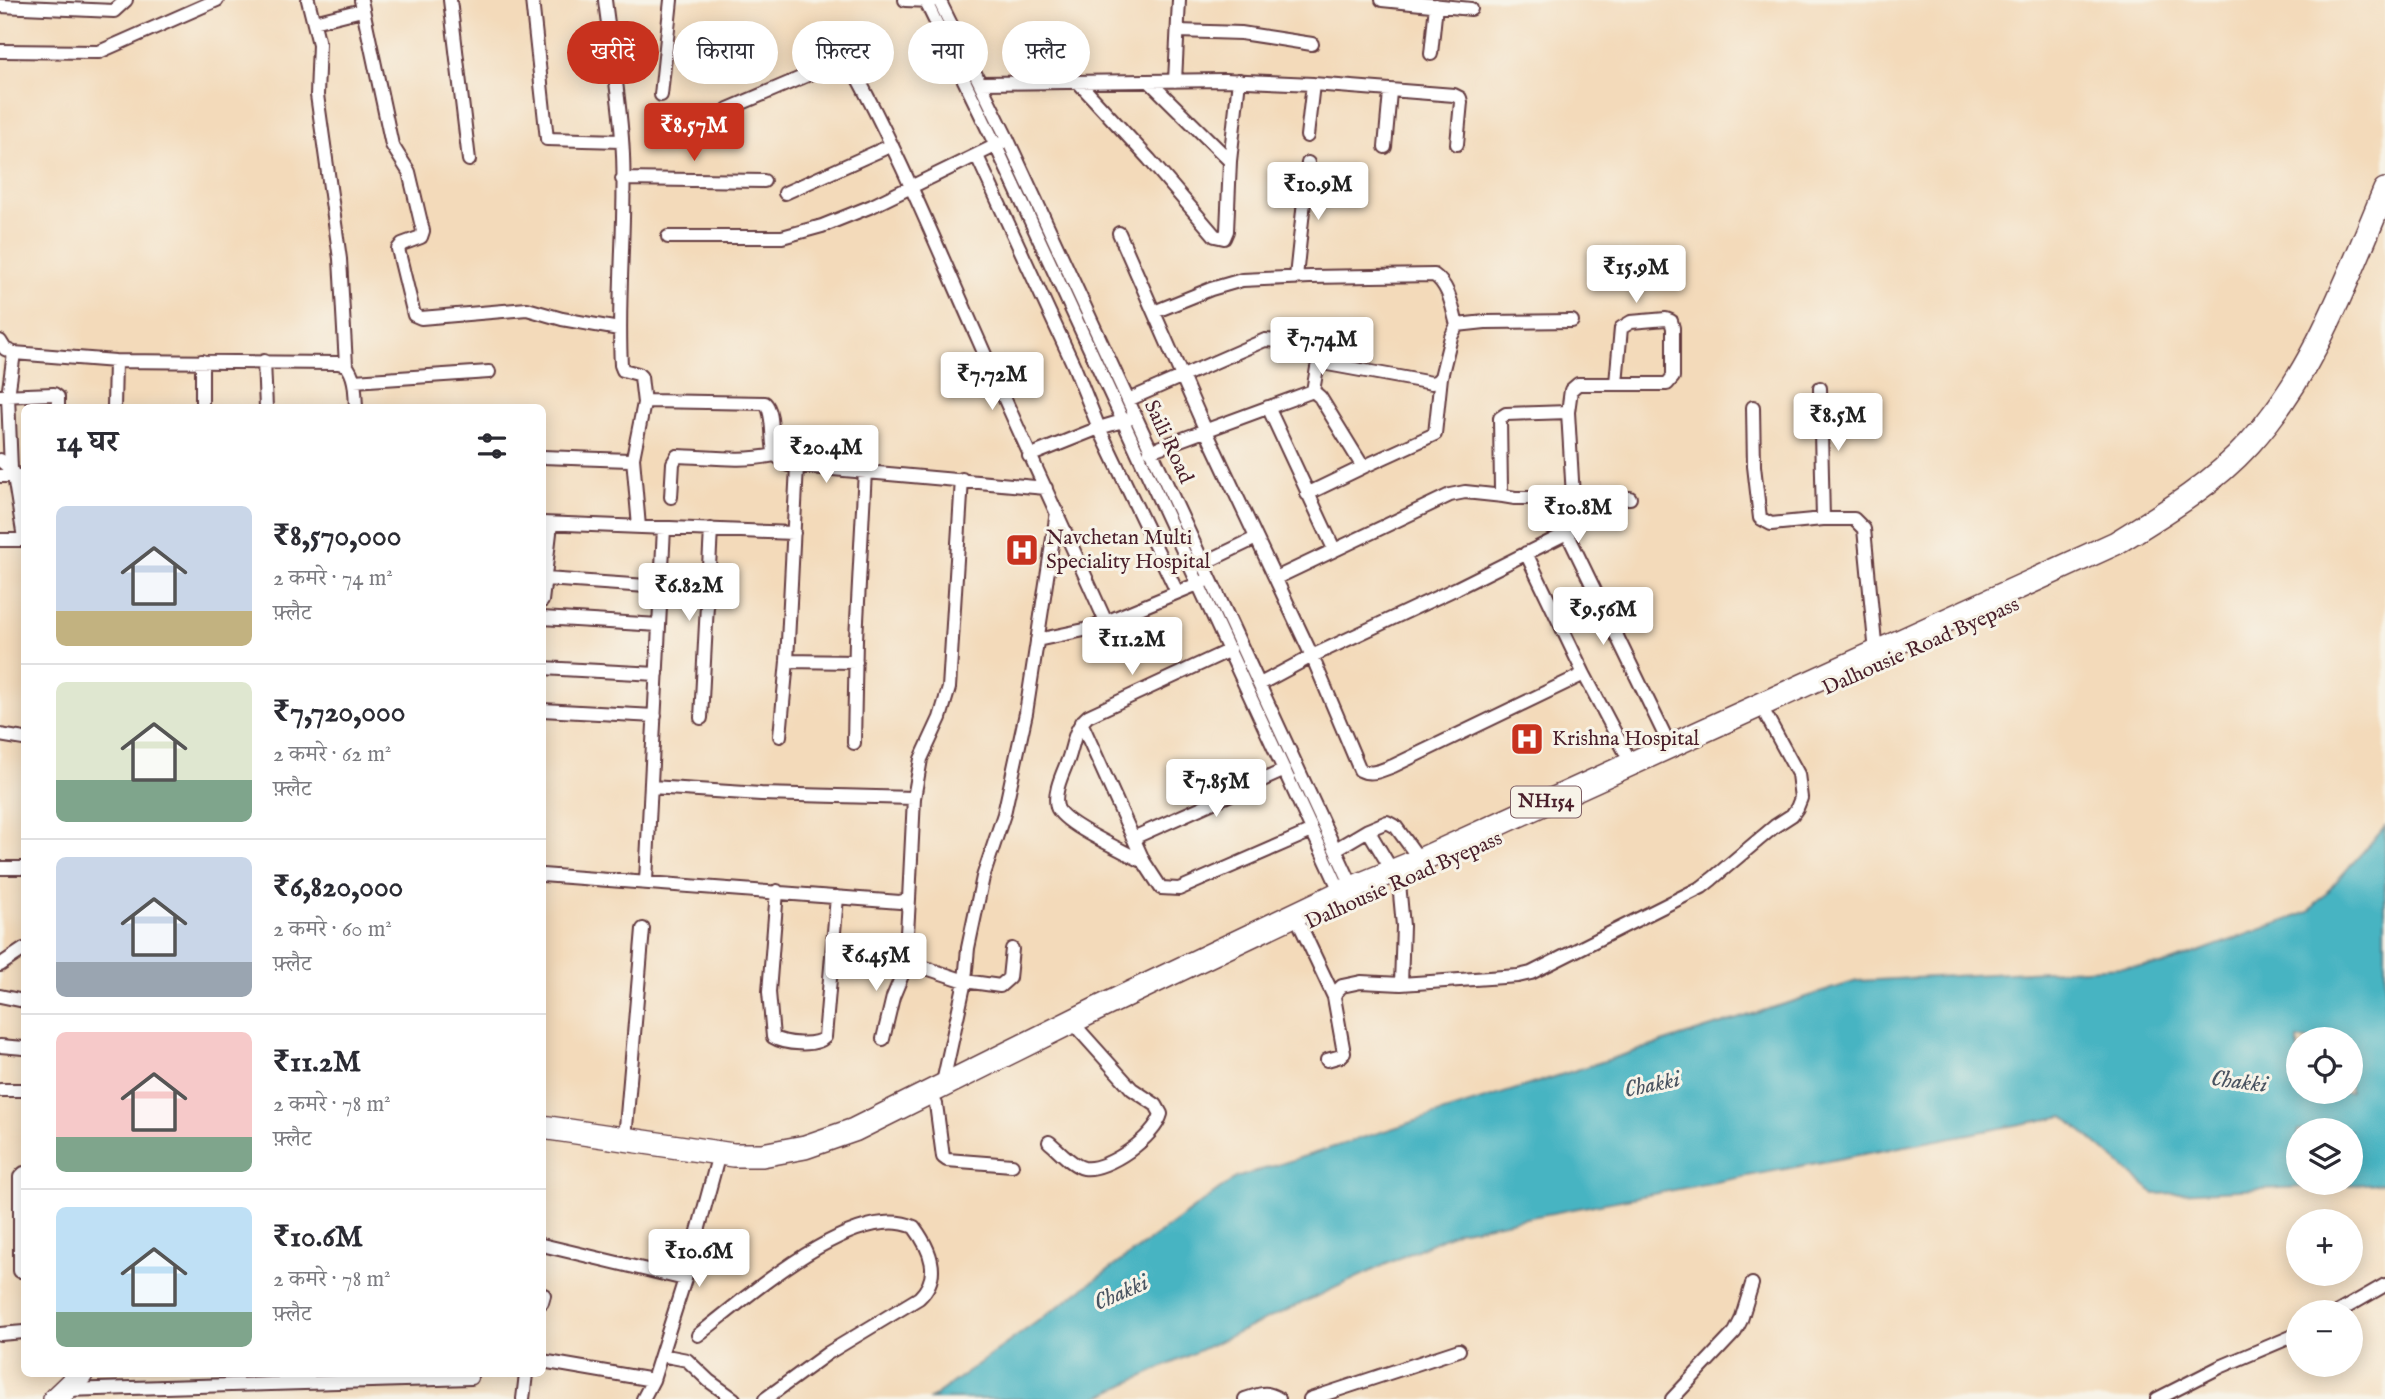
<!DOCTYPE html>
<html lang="hi">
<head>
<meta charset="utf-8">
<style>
	:root { --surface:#fff; --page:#f7f7f7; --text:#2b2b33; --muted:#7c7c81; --line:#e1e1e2; --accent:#c8321e }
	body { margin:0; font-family:"IM FELL English","Noto Serif Devanagari",serif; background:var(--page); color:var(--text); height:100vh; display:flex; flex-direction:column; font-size:26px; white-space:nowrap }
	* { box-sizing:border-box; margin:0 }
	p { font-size:23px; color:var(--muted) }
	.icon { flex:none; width:38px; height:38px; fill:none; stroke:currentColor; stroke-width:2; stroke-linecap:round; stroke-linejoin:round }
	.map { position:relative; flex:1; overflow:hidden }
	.side { position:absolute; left:21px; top:404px; width:525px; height:973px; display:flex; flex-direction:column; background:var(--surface); border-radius:10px; box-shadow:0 4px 18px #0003 }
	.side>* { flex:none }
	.top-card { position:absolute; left:567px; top:21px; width:665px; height:63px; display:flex; gap:14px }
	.buttons { position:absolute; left:2286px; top:1027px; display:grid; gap:14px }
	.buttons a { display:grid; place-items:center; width:77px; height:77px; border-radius:50%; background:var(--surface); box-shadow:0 4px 18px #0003; font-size:35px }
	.price { position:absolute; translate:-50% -60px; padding:0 16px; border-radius:7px; background:#fff; color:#222; font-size:23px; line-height:46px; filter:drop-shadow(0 2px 4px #0008) }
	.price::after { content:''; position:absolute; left:50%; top:42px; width:21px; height:16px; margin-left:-10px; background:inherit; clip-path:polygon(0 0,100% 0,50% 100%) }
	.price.active { background:var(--accent); color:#fff }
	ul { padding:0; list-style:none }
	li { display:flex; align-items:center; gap:21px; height:175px; padding:0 35px }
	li+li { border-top:2px solid var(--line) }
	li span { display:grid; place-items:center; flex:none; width:196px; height:140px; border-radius:10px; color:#555 }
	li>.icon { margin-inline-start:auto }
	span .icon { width:84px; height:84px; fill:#fffc; stroke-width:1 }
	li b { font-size:30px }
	h2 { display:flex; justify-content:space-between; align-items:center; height:84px; padding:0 35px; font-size:30px }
	.pill { padding:0 24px; border-radius:32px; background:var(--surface); box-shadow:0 4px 18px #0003; font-size:24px; line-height:63px }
	.pill.active { background:var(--accent); color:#fff }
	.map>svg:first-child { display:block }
	.water { fill:#47b4c2; stroke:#486a76; stroke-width:2; fill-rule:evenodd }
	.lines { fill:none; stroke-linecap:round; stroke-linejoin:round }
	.street-casing { stroke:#633b40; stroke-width:16 }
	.highway-casing { stroke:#633b40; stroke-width:26 }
	.street { stroke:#fff; stroke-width:12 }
	.highway { stroke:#fff; stroke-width:23 }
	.labels { text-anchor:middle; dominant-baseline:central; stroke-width:6; stroke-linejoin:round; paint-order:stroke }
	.shield { fill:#f7f3e8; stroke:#7e5f64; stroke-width:2 }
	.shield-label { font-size:19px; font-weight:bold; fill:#4a1f2b }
	.street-label { font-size:21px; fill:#4a1f2b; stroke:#f7f3e8 }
	.poi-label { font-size:21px; fill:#4a1f2b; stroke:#f7f3e8; text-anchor:start }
	.water-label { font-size:23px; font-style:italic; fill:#495360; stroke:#f7f3e8 }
</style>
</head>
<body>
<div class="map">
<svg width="2385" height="1399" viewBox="0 0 2385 1399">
	<rect width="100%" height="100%" fill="#f7f3e8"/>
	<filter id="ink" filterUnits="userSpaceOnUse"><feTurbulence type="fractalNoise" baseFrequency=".0143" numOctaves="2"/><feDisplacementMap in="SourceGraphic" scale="14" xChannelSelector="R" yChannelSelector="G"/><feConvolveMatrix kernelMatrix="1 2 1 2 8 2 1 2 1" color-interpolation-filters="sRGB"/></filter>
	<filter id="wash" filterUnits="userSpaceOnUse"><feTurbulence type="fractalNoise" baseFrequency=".00686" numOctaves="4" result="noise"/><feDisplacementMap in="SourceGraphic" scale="28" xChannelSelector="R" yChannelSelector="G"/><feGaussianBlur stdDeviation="1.57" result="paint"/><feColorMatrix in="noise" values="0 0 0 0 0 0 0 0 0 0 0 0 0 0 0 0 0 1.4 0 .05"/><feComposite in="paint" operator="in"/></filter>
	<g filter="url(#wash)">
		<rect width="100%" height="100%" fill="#f3daba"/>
		<path class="water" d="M2385,827V1183L2155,1194L2064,1116L1458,1231L1094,1399H930L1236,1178L1857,981L2162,965L2309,912ZM2298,1040H2350V1092H2298ZM2298,1130H2350V1183H2298Z"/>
	</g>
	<g filter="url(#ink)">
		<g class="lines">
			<defs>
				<path id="street" d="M308,0L319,44L317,95L340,259L346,365
					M361,0L392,145L409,172L423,231L421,237L402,244L398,249L414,315L421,318L527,309L562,319L619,329
					M450,0L469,160
					M532,0L547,139L621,141
					M605,0C611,51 621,104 623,155C626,225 617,295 621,365L623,370L638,374L641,377L644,403L633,458L639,527
					M905,0L932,1
					M925,0L996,146L1347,906
					M939,0L1008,140L1359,901
					M1382,0L1471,9
					M0,6L114,11L126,0
					M314,22L362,10
					M1178,31L1241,33L1312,44
					M0,51L99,52L217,0
					M1431,54L1436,5
					M1149,81L1230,161
					M1175,81L1179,0
					M1078,82L1149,159L1215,236L1224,238L1227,231L1230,161L1239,80
					M980,83L1225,80L1313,84L1454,95L1460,98L1461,102L1457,144
					M661,95L671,0
					M728,109L838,62H849C899,152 937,247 979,341C1020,435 1064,528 1106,622
					M1307,136L1313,84
					M1385,147L1390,92
					M977,156L1074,366L1099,428L1177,592
					M622,179L764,181
					M785,193L892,145
					M1119,233L1206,431L1312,656L1360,770C1371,776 1382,770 1393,766L1584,674
					M668,237H782L822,226L872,206L1001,143
					M1296,277L1308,163
					M1154,312L1211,289L1242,280L1310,277L1434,275C1450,286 1452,308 1457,325
					M0,341L5,349L14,353L115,361L338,363L346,365C356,377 355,392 356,408
					M264,361L266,408
					M354,381L489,372
					M1820,388L1823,519
					M1313,391L1318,362
					M0,396L54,394L58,397V408
					M1128,400L1265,340L1281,341L1322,363L1432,383L1437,381L1441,377L1451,337L1457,325L1485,322L1572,321
					M644,403L648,401L765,403C775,413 770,441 775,455L788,465L1046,488
					M1268,407L1334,549
					M1753,407L1754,466L1760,518L1771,524L1823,519H1854L1864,529L1876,653
					M114,408L115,361
					M202,408V361
					M1568,412L1506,414L1500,418L1501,489L1503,496L1515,498H1630
					M1150,451L1313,391L1320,397L1363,467L1307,494
					M1029,456L1099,428L1129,419
					M542,457L630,460L633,458
					M0,460L11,469L14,476L24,538
					M1363,467L1435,434L1441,377
					M11,469L8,396L14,353
					M0,476H24
					M671,497L673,463L677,456C711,457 741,462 775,455
					M542,523L794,533
					M1567,533L1670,746
					M0,540H24
					M1526,553L1584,674L1631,763
					M1204,563L1256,538
					M1276,578L1450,495L1465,492L1503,496
					M546,579L661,587
					M542,601L551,524
					M542,618L659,625
					M1037,640L1089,629L1205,581
					M787,661L856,662
					M542,668L657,674
					M1260,684L1312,656L1457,588L1567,533L1573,497L1568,412L1571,390L1578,384H1667L1673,377V328L1671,321L1666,319L1631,322L1621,328L1616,383
					M542,710L655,716
					M701,718L711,529
					M1081,722L1144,862L1161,888L1179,889L1312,831
					M0,735L24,739
					M780,736L787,661L797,466
					M854,743L856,639L865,471
					M651,787L761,794L914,798
					M1368,830L1393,872
					M1133,838L1285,770
					M1336,849L1368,830L1387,822L1396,827L1420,860
					M1144,862C1126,852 1062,824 1057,807C1053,792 1063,773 1068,760C1074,743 1074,728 1088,716L1230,650
					M0,868H24
					M542,875L900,902L909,899L914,798L921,759L940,718L949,688L962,479
					M646,881L664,528
					M1399,883L1403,926L1401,984
					M777,891L769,992L773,1037C784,1044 816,1047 825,1037L837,897
					M909,899L906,950L908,961L911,963L965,981L1000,986L1009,978L1012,949
					M1301,927L1334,997
					M0,965L24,949
					M0,996L24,1001
					M883,1039L893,997L908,961
					M0,1046L24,1048
					M1327,1060L1341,1056L1344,1053L1334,997L1336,992L1342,986L1361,982L1401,984L1518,976L1531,973L1702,887L1712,879L1775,826L1792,815L1797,808L1801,798L1798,774L1767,717
					M942,1087L965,981L968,948L983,877L1004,814L1026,713L1057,512
					M0,1090H24
					M936,1104L943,1157L947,1160L1012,1165
					M625,1139L643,929
					M1049,1142C1058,1149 1072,1166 1084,1168C1108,1171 1155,1137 1161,1114L1156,1105L1132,1089L1080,1031
					M24,1173L20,1177V1271L24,1270
					M542,1245L685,1279
					M542,1302L544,1295
					M2338,1312L2385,1285
					M0,1334L24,1332
					M698,1335C744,1300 854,1200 914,1227C931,1250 942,1276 919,1298L828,1353L765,1399
					M661,1355L687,1360L709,1381L734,1399
					M542,1361L653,1380
					M65,1390L471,1378
					M523,1399L526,1374
					M643,1399L653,1380L685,1279L716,1165
					M1245,1399C1261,1394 1265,1390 1279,1399
					M1310,1399L1459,1350
					M1672,1399L1735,1332L1741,1320L1752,1284
					M2157,1399L2220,1367L2298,1334"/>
				<path id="highway" d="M542,1127L733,1155H762L805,1147L854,1130L1099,1008L1340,893L1420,860L2116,543C2163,514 2212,485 2249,444C2314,373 2348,277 2385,190
					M55,1399L81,1374"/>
			</defs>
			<use href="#street" class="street-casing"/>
			<use href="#highway" class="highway-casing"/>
			<use href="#street" class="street"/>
			<use href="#highway" class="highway"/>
		</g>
	</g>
	<defs>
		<symbol id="hospital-square" viewBox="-11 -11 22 22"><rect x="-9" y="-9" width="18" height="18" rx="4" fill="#c8321e" stroke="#f7f3e8"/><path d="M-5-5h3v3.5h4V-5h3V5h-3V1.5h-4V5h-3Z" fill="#fff"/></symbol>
	</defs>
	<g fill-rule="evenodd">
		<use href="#hospital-square" x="1003" y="531" width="38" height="38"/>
		<use href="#hospital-square" x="1508" y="720" width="38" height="38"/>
	</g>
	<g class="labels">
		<rect class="shield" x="1511" y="786.5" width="70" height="31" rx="5"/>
		<g class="shield-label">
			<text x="1546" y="802">NH154</text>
		</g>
		<g class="street-label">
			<text transform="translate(1168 442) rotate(65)">Saili Road</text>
			<text transform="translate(1921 647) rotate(-24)">Dalhousie Road Byepass</text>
			<text transform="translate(1404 881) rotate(-24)">Dalhousie Road Byepass</text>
		</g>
		<g class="poi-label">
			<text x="1046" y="538">Navchetan Multi<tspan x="1046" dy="24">Speciality Hospital</tspan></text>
			<text x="1552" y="739">Krishna Hospital</text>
		</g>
		<g class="water-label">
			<text transform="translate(2239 1082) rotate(7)">Chakki</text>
			<text transform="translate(1652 1085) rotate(-12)">Chakki</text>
			<text transform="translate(1121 1293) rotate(-24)">Chakki</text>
		</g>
	</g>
</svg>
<div class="buttons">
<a><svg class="icon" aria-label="locate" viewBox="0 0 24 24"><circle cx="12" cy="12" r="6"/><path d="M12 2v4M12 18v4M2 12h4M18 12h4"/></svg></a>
<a><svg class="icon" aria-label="layers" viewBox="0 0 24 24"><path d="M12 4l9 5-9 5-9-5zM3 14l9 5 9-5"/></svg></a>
<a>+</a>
<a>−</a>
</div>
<b class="price active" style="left:694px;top:163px">₹8.57M</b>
<b class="price" style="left:1318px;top:222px">₹10.9M</b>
<b class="price" style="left:1636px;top:305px">₹15.9M</b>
<b class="price" style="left:1322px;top:377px">₹7.74M</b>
<b class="price" style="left:992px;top:412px">₹7.72M</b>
<b class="price" style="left:1838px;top:453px">₹8.5M</b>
<b class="price" style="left:826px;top:485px">₹20.4M</b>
<b class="price" style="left:1578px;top:545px">₹10.8M</b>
<b class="price" style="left:689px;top:623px">₹6.82M</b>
<b class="price" style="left:1603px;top:647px">₹9.56M</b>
<b class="price" style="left:1132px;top:677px">₹11.2M</b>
<b class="price" style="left:1216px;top:819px">₹7.85M</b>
<b class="price" style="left:876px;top:993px">₹6.45M</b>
<b class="price" style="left:699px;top:1289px">₹10.6M</b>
<div class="top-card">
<a class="pill active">खरीदें</a>
<a class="pill">किराया</a>
<a class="pill">फ़िल्टर</a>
<a class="pill">नया</a>
<a class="pill">फ़्लैट</a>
</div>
<section class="side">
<h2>14 घर<svg class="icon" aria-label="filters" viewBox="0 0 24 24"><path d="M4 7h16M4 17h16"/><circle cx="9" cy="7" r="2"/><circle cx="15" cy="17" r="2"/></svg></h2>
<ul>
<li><span style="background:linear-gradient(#c9d6e8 75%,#c2b280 0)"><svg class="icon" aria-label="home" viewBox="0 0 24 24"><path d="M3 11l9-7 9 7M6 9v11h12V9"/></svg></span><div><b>₹8,570,000</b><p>2 कमरे · 74 m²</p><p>फ़्लैट</p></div></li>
<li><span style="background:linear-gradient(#dfe7d0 70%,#7fa58c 0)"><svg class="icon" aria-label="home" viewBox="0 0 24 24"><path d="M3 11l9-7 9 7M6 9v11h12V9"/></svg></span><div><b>₹7,720,000</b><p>2 कमरे · 62 m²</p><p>फ़्लैट</p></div></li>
<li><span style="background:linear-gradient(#c9d6e8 75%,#9aa5b1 0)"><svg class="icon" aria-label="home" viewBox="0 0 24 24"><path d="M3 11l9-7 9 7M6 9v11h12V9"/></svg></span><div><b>₹6,820,000</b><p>2 कमरे · 60 m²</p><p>फ़्लैट</p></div></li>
<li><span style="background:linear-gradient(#f6c9c9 75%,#7fa58c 0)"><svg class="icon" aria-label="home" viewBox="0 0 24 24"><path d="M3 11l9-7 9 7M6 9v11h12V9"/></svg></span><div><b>₹11.2M</b><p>2 कमरे · 78 m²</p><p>फ़्लैट</p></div></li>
<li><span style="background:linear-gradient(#bfe0f5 75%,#7fa58c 0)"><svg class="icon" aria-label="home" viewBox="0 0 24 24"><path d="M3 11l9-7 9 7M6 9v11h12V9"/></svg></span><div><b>₹10.6M</b><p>2 कमरे · 78 m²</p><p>फ़्लैट</p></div></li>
</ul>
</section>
</div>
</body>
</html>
